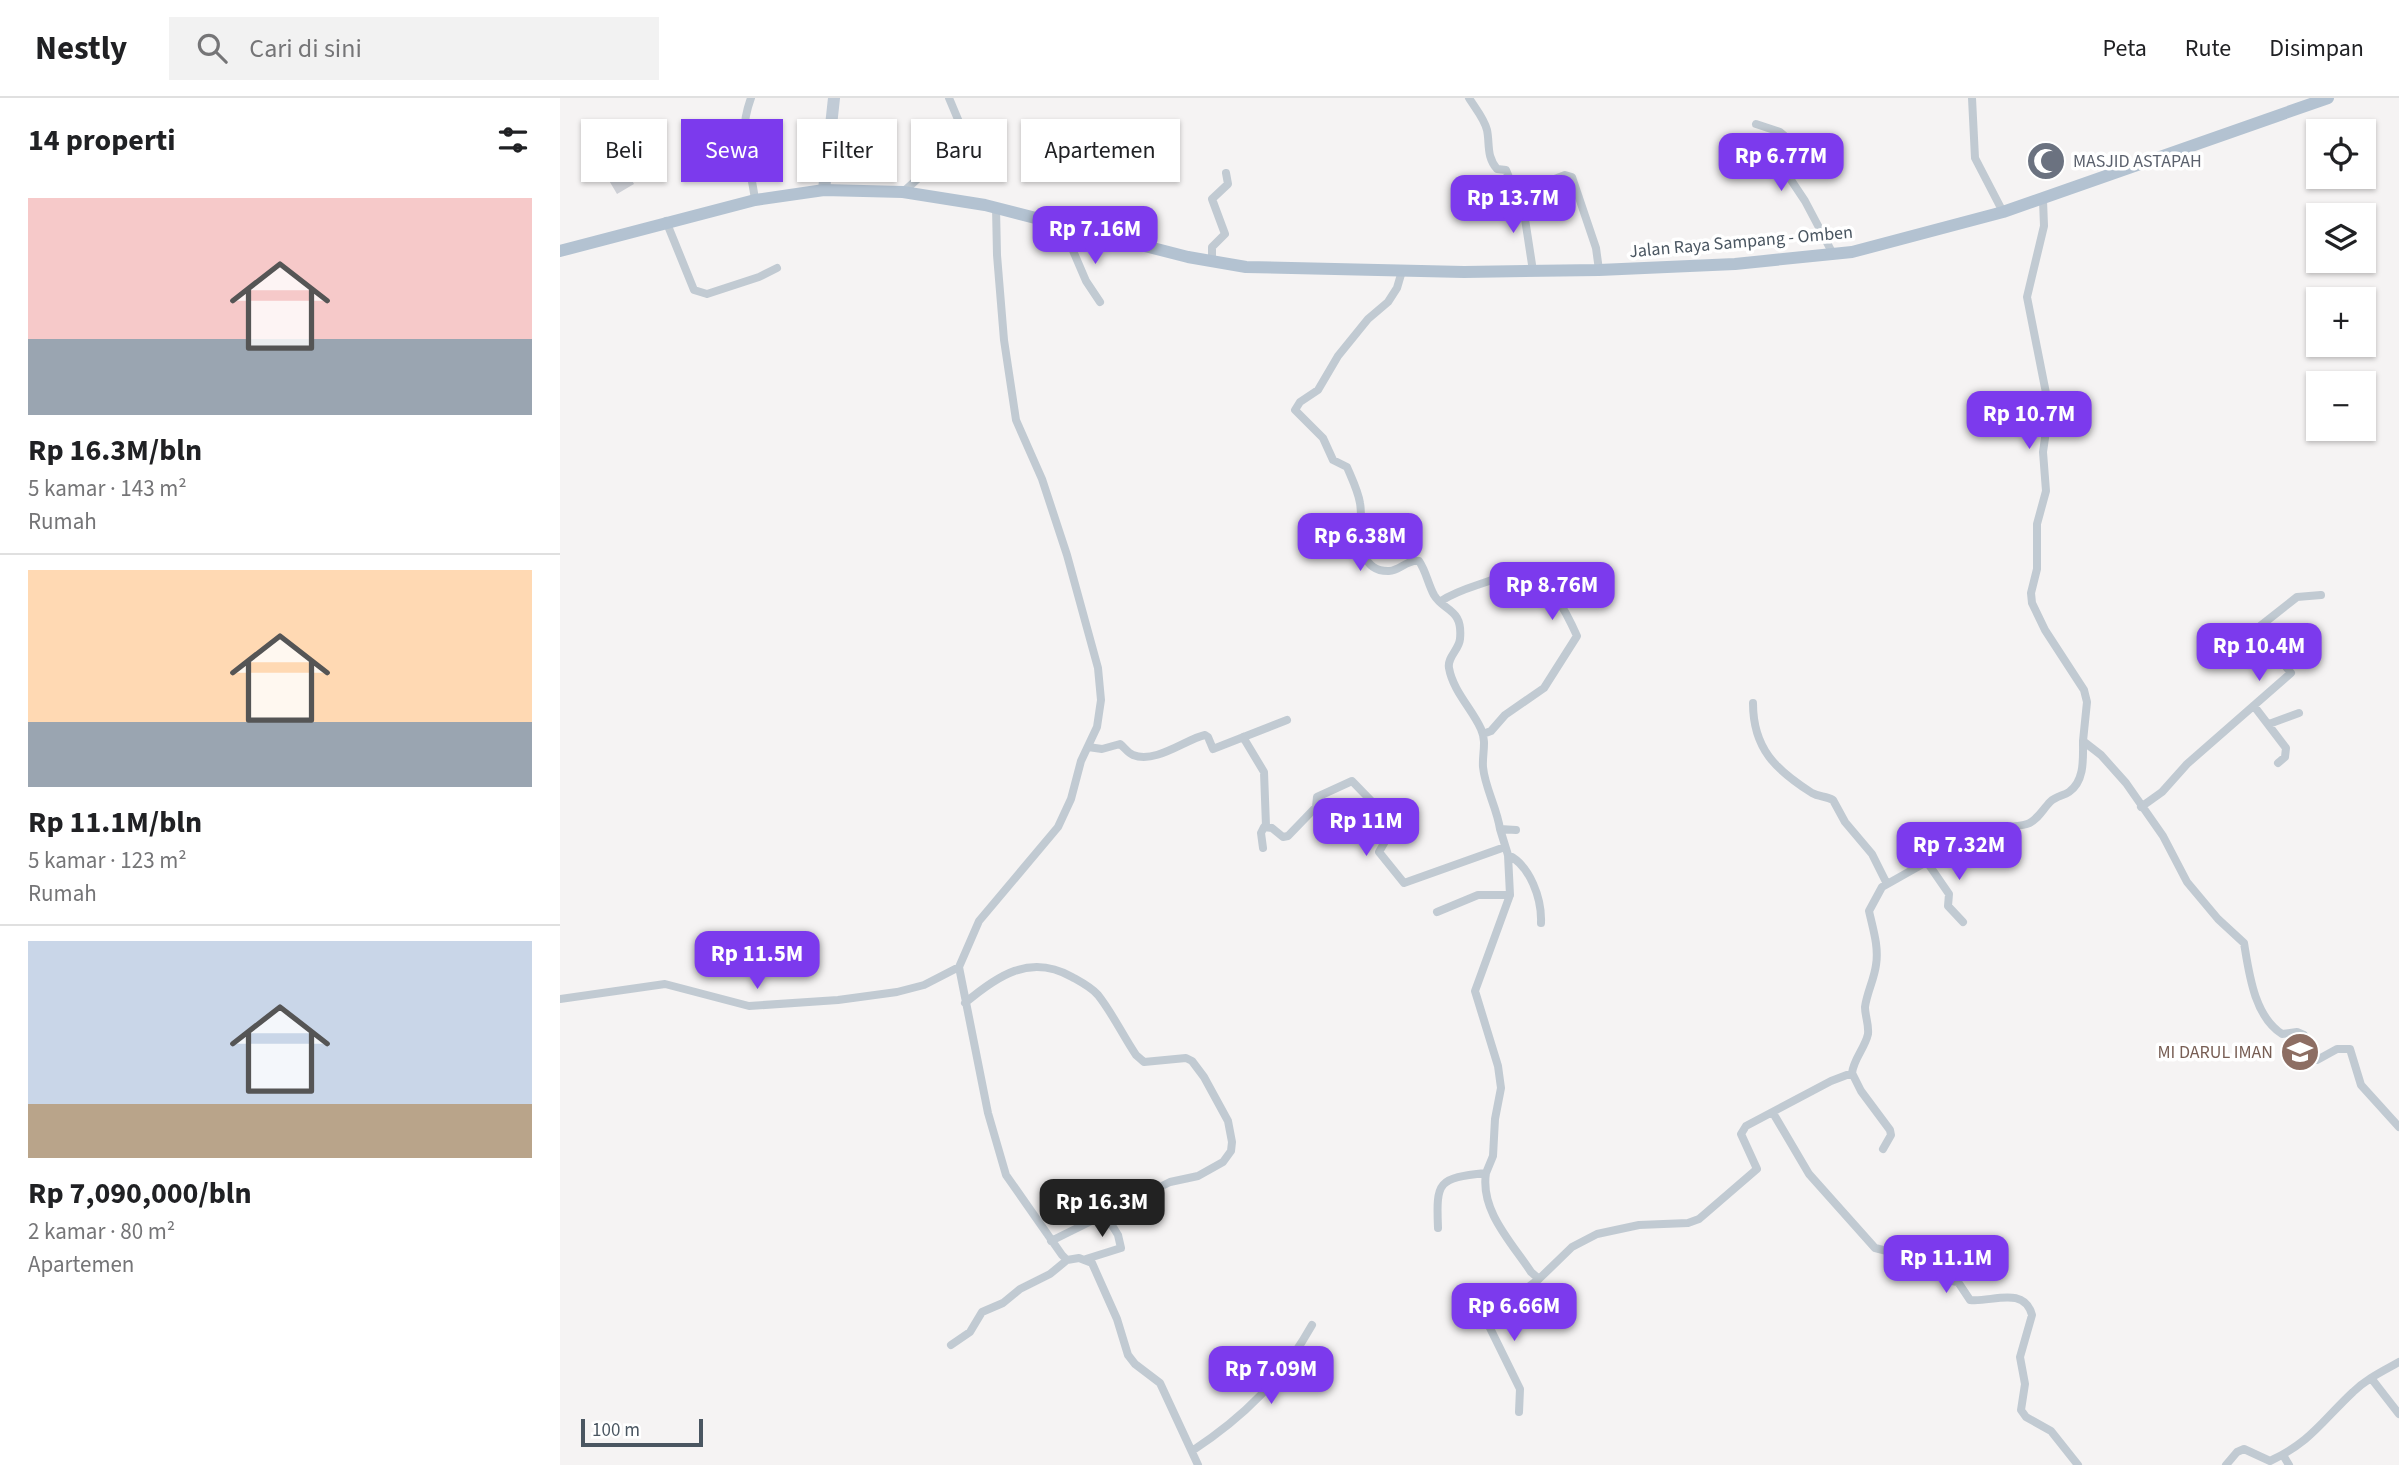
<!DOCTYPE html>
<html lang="id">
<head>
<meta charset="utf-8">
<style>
	:root { --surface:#fff; --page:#f2f2f2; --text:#202124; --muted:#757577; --line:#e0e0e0; --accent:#7c3aed }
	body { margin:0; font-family:"Source Sans 3",sans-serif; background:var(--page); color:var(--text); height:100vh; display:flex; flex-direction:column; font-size:26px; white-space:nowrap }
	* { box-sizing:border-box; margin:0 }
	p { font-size:23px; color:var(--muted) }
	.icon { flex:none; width:38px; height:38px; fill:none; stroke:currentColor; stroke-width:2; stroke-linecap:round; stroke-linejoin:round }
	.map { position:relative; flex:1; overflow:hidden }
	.drawer { display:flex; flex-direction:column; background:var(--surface); width:560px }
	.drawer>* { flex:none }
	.banner { position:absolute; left:21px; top:21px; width:665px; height:63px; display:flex; gap:14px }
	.tools { position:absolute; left:1746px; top:21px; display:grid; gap:14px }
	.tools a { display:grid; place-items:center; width:70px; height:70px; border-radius:0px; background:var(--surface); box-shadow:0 2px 5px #0004; font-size:35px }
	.scale { position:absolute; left:21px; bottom:18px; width:122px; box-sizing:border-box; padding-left:7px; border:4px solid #4a5661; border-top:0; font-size:19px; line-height:24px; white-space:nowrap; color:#4a5661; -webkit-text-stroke:5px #fff; paint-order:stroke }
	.price { position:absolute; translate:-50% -60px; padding:0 16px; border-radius:14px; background:var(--accent); color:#fff; font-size:23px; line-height:46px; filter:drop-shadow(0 2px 4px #0008) }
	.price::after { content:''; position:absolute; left:50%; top:42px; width:21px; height:16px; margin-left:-10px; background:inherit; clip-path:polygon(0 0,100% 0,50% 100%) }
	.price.selected { background:#222; color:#fff }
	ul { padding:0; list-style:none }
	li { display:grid; align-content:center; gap:14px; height:371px; padding:0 28px }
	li+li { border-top:2px solid var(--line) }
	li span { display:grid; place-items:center; height:217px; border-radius:0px; color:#555 }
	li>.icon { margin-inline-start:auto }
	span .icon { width:126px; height:126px; fill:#fffc; stroke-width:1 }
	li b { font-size:30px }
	h2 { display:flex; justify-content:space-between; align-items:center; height:84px; padding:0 28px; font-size:30px }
	.pill { padding:0 24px; border-radius:0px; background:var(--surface); box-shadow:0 2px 5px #0004; font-size:24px; line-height:63px }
	.pill.selected { background:var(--accent); color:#fff }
	header { display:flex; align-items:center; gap:42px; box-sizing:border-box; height:98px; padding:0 35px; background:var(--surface); border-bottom:2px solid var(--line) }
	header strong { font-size:33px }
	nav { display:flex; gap:38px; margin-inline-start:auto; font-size:24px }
	.search { width:490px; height:63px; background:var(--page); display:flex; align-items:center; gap:18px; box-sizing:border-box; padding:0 24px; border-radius:0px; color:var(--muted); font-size:26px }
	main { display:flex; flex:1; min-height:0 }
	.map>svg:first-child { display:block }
	.building { fill:#cdcfd5 }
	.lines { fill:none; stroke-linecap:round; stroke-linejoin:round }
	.street { stroke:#c1cad2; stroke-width:8 }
	.secondary { stroke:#c1cbd6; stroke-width:12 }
	.primary { stroke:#b3c2d1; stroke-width:12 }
	.labels { text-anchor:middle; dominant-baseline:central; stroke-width:7; stroke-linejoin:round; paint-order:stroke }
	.worship-label { font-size:18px; fill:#5b616d; stroke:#fff; text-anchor:start }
	.street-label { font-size:18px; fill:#4a5661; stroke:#fff }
	.education-label { font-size:18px; fill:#785e54; stroke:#fff; text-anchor:end }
</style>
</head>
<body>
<header>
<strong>Nestly</strong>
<div class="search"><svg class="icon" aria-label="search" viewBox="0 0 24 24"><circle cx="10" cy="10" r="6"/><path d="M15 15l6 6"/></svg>Cari di sini</div>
<nav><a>Peta</a><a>Rute</a><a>Disimpan</a></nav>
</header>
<main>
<section class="drawer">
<h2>14 properti<svg class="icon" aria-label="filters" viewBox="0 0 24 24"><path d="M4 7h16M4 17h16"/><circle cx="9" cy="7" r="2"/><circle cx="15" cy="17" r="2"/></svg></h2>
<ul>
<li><span style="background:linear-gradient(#f6c9c9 65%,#9aa5b1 0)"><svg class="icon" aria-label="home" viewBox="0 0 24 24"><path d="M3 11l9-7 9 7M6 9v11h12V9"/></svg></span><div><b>Rp 16.3M/bln</b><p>5 kamar · 143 m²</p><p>Rumah</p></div></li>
<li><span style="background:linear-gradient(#ffd9b3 70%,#9aa5b1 0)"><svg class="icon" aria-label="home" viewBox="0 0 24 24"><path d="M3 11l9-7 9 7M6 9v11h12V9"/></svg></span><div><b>Rp 11.1M/bln</b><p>5 kamar · 123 m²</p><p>Rumah</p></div></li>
<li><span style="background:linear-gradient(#c9d6e8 75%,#b9a48a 0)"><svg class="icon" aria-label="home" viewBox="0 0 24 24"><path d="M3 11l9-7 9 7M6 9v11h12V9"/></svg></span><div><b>Rp 7,090,000/bln</b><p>2 kamar · 80 m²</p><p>Apartemen</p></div></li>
</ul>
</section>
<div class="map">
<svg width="1839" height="1367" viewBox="0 0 1839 1367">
	<rect width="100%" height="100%" fill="#f5f3f3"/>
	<path class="building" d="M1491,45L1502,71L1482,80L1470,54Z
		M62,64L74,86L57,96L44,74Z
		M1739,942L1749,963L1739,967L1730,945Z"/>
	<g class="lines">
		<path class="street" d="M191,0C176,41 190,61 195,102
			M909,0C915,10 924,20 927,32C930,46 926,58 937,71L946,72L956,96L1005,77L1012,79L1036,150L1039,172
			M1412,0L1415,60L1443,114
			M1196,26L1220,34L1232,44L1234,51L1229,68V79L1245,103L1273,156
			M343,94L401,42L402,31L389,0
			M959,97L965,121L973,173
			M1483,102L1484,128L1467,199L1486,295L1488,319L1483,354L1486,393L1477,426V471L1471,495L1472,505L1485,532L1524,592L1527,604L1523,643L1541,657L1566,685L1603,738L1627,784L1658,821L1684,845C1689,875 1694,918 1722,936L1737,934L1744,937L1750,954L1757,962L1777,951H1790L1801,987L1839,1029
			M436,109L437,157L444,242L456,322L482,381L507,457L538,570L541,602L537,629L521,663L511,701L498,729L419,823L399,869L428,1015L446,1077L502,1157L507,1162L519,1160L532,1165L557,1221L568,1257L575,1266L600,1285L638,1367
			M106,123L134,192L147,196L199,179L217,170
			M516,131L511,148L526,183L540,204
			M652,164V149L665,136L652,101L668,86L666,75
			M842,173L837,190L828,204L808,221L778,258L758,292L740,304L735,312L763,340L773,362L787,369C792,381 798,393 800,405C804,425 792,474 829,473C840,473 847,461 859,463C866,473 868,486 874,497C884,514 903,510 900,541C899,552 887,559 889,570C893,593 912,611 921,631C927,644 922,656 923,669C925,690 937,710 940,731L956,732
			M881,503C899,491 917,488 937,480C945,477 952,469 961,468C982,466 1009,520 1017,538L984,590L945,617L931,633L923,636
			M1193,605C1193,651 1216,672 1252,695C1259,699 1266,698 1273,702L1285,724L1312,756L1327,786
			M1694,608L1726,650L1725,659L1718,665
			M1709,626L1739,615
			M683,639L704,674L706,728
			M528,649L542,651L560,646C564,649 568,655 573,657C596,666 626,641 645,637L648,639L653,651L727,622
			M1581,709L1602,694L1627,666L1731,575L1701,538L1699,529L1737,499L1761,497
			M703,750L701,735L704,729L712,730L723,739L728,738L756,709L757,699L792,683L824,716L831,733L819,754L844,785L945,749
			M948,757C970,767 982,801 981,825
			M1367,764L1389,796L1388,808L1403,824
			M877,814L918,797H950
			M0,901L105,886L189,908L278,902L337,894L364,887L399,869
			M405,905C437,878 470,855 512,879C521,884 531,889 538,897C553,916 563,938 576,957L584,964L626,960L632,963L644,979L668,1023L672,1044L671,1053L663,1064L638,1078L610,1084L491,1143
			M1292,975L1301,993L1330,1032L1331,1037L1323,1051
			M1213,1015L1249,1076L1315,1150L1327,1153L1342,1150L1367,1162L1386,1182L1398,1184L1410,1202C1430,1205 1464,1187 1472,1217L1460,1259L1465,1286L1461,1312L1466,1319L1491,1333L1518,1367
			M926,1075C920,1113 952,1145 971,1174L979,1181L1012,1149L1037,1136L1079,1127L1128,1125L1139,1121L1197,1071L1181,1036L1186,1028L1271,983L1292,975C1294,960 1305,950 1308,936C1309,926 1305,918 1305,909C1307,894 1314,882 1316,867C1319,849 1313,831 1309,813L1322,789L1423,732C1438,728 1453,730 1467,726C1477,723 1483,711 1490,704C1496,698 1503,698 1509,694C1525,683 1523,660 1523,643
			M878,1130C876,1083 878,1080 926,1075L933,1058L935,1021L941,990L938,968L915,893L950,797L948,757L940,731
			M526,1161L561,1150L558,1137L545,1116
			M391,1247L410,1234L422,1214L443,1205L460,1191L490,1176L507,1162
			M1811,1280L1839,1316
			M959,1314L960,1291L930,1230V1222L934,1215L979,1181
			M632,1353C685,1318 721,1282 752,1227
			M1723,1357L1729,1367
			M1666,1367L1677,1354L1684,1351L1710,1363C1751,1344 1762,1323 1793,1294C1806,1281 1823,1273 1839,1264"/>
		<path class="secondary" d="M264,92L274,0"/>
		<path class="primary" d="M0,153L195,102L264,92L343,94L425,107L628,159L686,169L904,174L1039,172L1175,166L1292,154L1443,114L1768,0"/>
	</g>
	<defs>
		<symbol id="mosque-disc" viewBox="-11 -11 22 22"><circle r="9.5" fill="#6b7280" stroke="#fff"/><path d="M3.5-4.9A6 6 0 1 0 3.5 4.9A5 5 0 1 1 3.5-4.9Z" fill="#fff"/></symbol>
		<symbol id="school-disc" viewBox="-11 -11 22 22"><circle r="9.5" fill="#8d6e63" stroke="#fff"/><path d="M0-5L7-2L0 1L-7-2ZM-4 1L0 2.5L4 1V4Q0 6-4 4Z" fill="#fff"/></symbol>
	</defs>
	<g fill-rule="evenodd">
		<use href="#mosque-disc" x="1464" y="41" width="44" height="44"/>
		<use href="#school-disc" x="1718" y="932" width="44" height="44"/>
	</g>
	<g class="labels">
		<g class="worship-label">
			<text x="1513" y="63">MASJID ASTAPAH</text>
		</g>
		<g class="street-label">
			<text transform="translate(1181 144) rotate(-5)">Jalan Raya Sampang - Omben</text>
		</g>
		<g class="education-label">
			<text x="1713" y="954">MI DARUL IMAN</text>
		</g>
	</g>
</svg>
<div class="tools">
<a><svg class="icon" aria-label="locate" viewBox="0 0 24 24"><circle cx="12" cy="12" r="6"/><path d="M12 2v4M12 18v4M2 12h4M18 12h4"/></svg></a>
<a><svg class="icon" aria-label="layers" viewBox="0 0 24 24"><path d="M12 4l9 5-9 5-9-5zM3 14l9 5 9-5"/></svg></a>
<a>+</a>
<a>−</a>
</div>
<div class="scale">100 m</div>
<b class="price" style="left:1221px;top:95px">Rp 6.77M</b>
<b class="price" style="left:953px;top:137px">Rp 13.7M</b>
<b class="price" style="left:535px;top:168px">Rp 7.16M</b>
<b class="price" style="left:1469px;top:353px">Rp 10.7M</b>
<b class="price" style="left:800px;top:475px">Rp 6.38M</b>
<b class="price" style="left:992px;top:524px">Rp 8.76M</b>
<b class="price" style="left:1699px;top:585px">Rp 10.4M</b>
<b class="price" style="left:806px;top:760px">Rp 11M</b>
<b class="price" style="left:1399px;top:784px">Rp 7.32M</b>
<b class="price" style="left:197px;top:893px">Rp 11.5M</b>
<b class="price selected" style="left:542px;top:1141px">Rp 16.3M</b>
<b class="price" style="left:1386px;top:1197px">Rp 11.1M</b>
<b class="price" style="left:954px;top:1245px">Rp 6.66M</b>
<b class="price" style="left:711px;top:1308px">Rp 7.09M</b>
<div class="banner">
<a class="pill">Beli</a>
<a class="pill selected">Sewa</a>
<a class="pill">Filter</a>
<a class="pill">Baru</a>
<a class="pill">Apartemen</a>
</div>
</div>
</main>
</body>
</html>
